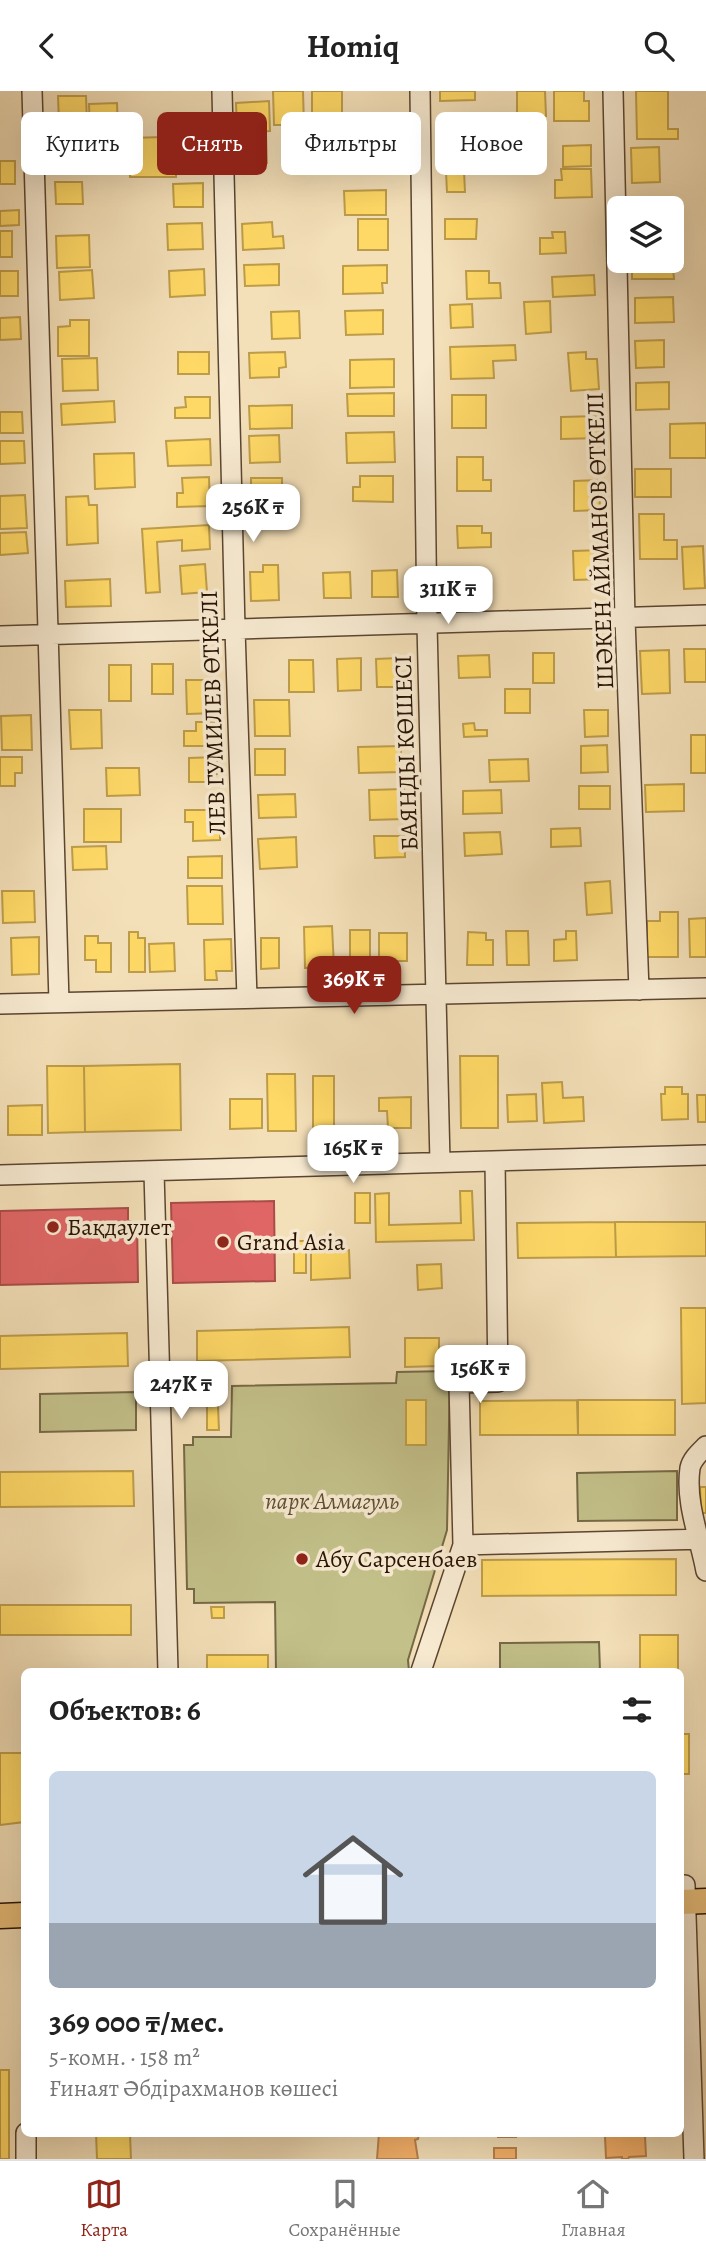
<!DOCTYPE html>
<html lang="ru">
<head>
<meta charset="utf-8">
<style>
	:root { --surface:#fff; --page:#f2f2f2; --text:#222; --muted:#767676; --line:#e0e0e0; --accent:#8f2418 }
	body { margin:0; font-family:Alegreya,serif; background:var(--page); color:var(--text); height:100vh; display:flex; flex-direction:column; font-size:26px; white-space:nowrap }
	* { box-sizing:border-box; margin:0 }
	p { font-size:23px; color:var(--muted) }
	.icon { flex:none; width:38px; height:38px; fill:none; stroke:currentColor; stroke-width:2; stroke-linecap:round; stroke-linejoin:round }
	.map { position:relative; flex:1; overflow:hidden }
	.side { position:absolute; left:21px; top:1577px; width:663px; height:469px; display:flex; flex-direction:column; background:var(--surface); border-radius:10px; box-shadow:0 7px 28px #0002 }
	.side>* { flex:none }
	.top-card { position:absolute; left:21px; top:21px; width:665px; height:63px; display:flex; gap:14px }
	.fabs { position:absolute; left:607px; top:105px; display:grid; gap:14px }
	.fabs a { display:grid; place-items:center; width:77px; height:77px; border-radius:10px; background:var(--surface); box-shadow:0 7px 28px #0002; font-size:35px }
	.price { position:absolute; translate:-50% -60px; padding:0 16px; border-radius:14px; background:#fff; color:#222; font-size:23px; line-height:46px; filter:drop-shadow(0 2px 4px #0008) }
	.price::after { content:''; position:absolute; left:50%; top:42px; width:21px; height:16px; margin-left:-10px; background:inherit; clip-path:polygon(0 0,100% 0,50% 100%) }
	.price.selected { background:var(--accent); color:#fff }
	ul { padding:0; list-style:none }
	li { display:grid; align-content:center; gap:14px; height:371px; padding:0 28px }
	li+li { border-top:2px solid var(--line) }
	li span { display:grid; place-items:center; height:217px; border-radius:10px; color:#555 }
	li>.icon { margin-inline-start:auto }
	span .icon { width:126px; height:126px; fill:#fffc; stroke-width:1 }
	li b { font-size:30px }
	h2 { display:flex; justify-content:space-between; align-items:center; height:84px; padding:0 28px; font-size:30px }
	.tag { padding:0 24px; border-radius:10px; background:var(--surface); box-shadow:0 7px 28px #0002; font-size:24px; line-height:63px }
	.tag.selected { background:var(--accent); color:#fff }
	header { display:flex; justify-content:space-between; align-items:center; height:91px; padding:0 28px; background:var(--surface); font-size:32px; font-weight:700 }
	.menu { display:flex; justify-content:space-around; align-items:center; height:98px; border-top:2px solid var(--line); background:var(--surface); font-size:19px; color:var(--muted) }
	.menu a { display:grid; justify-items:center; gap:4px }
	.menu .selected { color:var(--accent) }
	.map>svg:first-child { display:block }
	.green { fill:#c3c089; stroke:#766946; stroke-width:2 }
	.homes { fill:#ffd966; stroke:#be9d49; stroke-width:2 }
	.shops { fill:#e06666; stroke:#a94d49; stroke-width:2 }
	.health { fill:#f6b26b; stroke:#b8824c; stroke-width:2 }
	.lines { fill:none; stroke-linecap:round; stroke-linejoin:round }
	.minor-casing { stroke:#5b4531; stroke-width:22 }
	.major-casing { stroke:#281204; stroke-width:27 }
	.minor { stroke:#f7ead1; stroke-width:19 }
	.major { stroke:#eac07c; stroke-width:24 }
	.poi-dot { fill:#8f2418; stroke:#f7ead1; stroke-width:2.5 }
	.labels { text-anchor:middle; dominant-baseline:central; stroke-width:7; stroke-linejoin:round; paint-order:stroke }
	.street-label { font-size:24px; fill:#281204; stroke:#f7ead1 }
	.poi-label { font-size:24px; fill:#281204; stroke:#f7ead1; text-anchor:start }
	.park-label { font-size:24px; font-style:italic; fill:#5e4f33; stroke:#f7ead1 }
</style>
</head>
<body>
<header><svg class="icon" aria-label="back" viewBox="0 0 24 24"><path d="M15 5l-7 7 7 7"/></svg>Homiq<svg class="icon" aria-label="search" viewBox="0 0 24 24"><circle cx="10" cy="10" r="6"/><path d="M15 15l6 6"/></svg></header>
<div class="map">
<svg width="706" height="2068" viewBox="0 0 706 2068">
	<rect width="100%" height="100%" fill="#f3dfb8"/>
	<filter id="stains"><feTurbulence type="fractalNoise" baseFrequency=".00286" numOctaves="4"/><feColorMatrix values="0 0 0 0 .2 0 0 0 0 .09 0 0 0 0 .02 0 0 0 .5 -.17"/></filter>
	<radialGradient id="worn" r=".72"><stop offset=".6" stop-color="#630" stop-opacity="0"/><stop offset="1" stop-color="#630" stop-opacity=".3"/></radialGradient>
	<path class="green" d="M450,1280L447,1439L408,1569L409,1580H276L275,1511L194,1512V1498H187L184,1354H193V1346H231L232,1295L396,1292L397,1281Z
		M136,1301V1339L40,1341V1303Z
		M677,1380V1429L578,1430L577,1382Z
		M599,1551L600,1580H500V1552Z"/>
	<path class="homes" d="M273,0H303L304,34H274Z
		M312,0H342V37H312Z
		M440,0H475V9L440,10Z
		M517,0H545L546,25L517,26Z
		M554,0H584V10H589V30H554Z
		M636,0H668V38H678V48H637Z
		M58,5H86L87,33H59Z
		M269,10L270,40L237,41L236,12Z
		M117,12L118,41H90L89,13Z
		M467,38L468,65L440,66L439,39Z
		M266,44L267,72L238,73L237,45Z
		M349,44L350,69L316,71L315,46Z
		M164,46V70H176V86H130L129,47Z
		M591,54V75L563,76V55Z
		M659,56L660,91L632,92L631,57Z
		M0,70H15V93H0Z
		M561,78H591L592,106L555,107V89H562Z
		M464,80L465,101H447L446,81Z
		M55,91H82L83,113H56Z
		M203,92V116H174L173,93Z
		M386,99V124H345L344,100Z
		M19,119V134L0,135V120Z
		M358,128H388V159H358Z
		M445,128H477L476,148H445Z
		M272,131L273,146L283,145L284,157L243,159L242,133Z
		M202,132L203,158L168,159L167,133Z
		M0,140H12V166H0Z
		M552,141H565L566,162L540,163V147H553Z
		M89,144L90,176L57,177L56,145Z
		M672,163L674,188H632V170H672Z
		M279,173V194L245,195L244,174Z
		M387,174V192H382L383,202L343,203V175Z
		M204,178L205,204L170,206L169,180Z
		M92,179L94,207L60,209L59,181Z
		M0,180H18V205H0Z
		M466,180H489V192H500L501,207L467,208Z
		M594,184L595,204L553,206L552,186Z
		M673,206L674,231L635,232V207Z
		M550,210L551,241L526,243L524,211Z
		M472,213L473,236L451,237L450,214Z
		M383,219V243L346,244L345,220Z
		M299,220L300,247L272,248L271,221Z
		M20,226L21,248L0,249V227Z
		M70,229H89V265H58V236L70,235Z
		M664,249V276L636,277L635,250Z
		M515,254L516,269L493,270L494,287L451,288L450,256Z
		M178,261H209V283H178Z
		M285,261L286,276L279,277V286L250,287L249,262Z
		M586,261V268H597L599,298L571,300L568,262Z
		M97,267L98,299L63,300L62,268Z
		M394,268V296L350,297V269Z
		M669,291V318L636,319V292Z
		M394,302V325H348L347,303Z
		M452,304H486V337H452Z
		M185,306H210V327H175V317L186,316Z
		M114,310L115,331L62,334L61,313Z
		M292,314V337L250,338L249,315Z
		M0,321H22L23,342H0Z
		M599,325L600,347L561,348V326Z
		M706,332V367H670V333Z
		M394,341L395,371L347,372L346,342Z
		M279,344L280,371L250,372L249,345Z
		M210,348L211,374L168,375L166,350Z
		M0,350H24L25,372L0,373Z
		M134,362L135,396L95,398L94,363Z
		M457,366H483V389H491V400H457Z
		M635,378H671V406H635Z
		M360,385H393V411L353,410V396H360Z
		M209,386L210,415L177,416V402H183L182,387Z
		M251,387H282V419H251Z
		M599,389L600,419L574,420V390Z
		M25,404L27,437L0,438V405Z
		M88,405L89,414H97L98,452L67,454L66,406Z
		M639,423H664V449H677V468H640Z
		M209,434L210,458L182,460V449L157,451L160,501L146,502L142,438Z
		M457,435H482V442H491V456L458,457Z
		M26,441L28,462L0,464V442Z
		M703,455L705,497L684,498L682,456Z
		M601,459L602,488L574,489L573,460Z
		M205,473L207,501L182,503L180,475Z
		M263,474H278L279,509L251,510L250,481H263Z
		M397,479L398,506H372V480Z
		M350,481L351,507H324L323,482Z
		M110,488L111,515L66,516L65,490Z
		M684,558H706V591H685Z
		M669,559L670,602L642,603L640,560Z
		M533,562H554V592H533Z
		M489,564L490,586L459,587L458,565Z
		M361,567V599L338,600L337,568Z
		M398,567L399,596H377L376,568Z
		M289,569H313L314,601H289Z
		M152,573H173V603H152Z
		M109,574H131V610H109Z
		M186,589H217V622L187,623Z
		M505,598H530V622H505Z
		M254,609H289L290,645H255Z
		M69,619H101L102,657L71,658Z
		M584,619H608V645L585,646Z
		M31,624L32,659H2L1,625Z
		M196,631H214V655H184V640H196Z
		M474,632L475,639H487V645L464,646L463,633Z
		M691,644H706V682H691Z
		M607,654L608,681L581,682V655Z
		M401,655V681L359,682L358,656Z
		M255,658H285V684H255Z
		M0,666H22V682H15V695H0Z
		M217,666V683L213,684L214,691H189V667Z
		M528,668L529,690L490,691L489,669Z
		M106,677H139L140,704L107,705Z
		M684,693V720L646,721L645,694Z
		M579,695H610V718H579Z
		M404,698L405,728L370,729L369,699Z
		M501,699L502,722L463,723V700Z
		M295,703L296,726L259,727L258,704Z
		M84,718H121V751H84Z
		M185,719H220V749L193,750V731H185Z
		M580,737L581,755L551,756V738Z
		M500,741L502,763L465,765L464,742Z
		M374,745H404L405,766L375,767Z
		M296,746L297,776L260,778L258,748Z
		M106,755L107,778L73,779L72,756Z
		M222,765V787H188V766Z
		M610,790L612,822L587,824L585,792Z
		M187,795H222L223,833H188Z
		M2,800H34L35,831L3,832Z
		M660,821H678V866H647V830H660Z
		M706,827V866H690L689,828Z
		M332,835L334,876L305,877L304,836Z
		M350,839H370V878H350Z
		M506,840H528L529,874H507Z
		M566,840H576L577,869L554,870V849L566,848Z
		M129,841H138V847H145V881H129Z
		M468,841L486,842V849H493V874H467Z
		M379,842H407V870H379Z
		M85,845H98V852H111V881H96V869H85Z
		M39,846V883L12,884L11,847Z
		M261,847H279V877L261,878Z
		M231,848L232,880H216L217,889H205L204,849Z
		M174,852L175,880L150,881L149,853Z
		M460,965H498V1037H461Z
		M180,973L181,1039L85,1041L84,975Z
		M47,975H84L85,1041L48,1042Z
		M267,983H295L296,1040H268Z
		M313,985H334V1037H313Z
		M562,991L563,1007L583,1006L584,1030L544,1032L542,992Z
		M665,996H682V1003H688V1028L662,1029L661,1003H665Z
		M536,1003L537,1030L508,1031L507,1004Z
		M697,1004H706V1031H698Z
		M411,1006V1037H388L387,1020H379V1007Z
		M230,1008H262V1037L230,1038Z
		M42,1014V1044H8V1015Z
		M460,1100H472L474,1149L376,1151L375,1103L389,1102V1134L461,1132Z
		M355,1102H370V1132H355Z
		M615,1131L616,1166L518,1167L517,1132Z
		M615,1131H706V1165L616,1166Z
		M294,1150H306V1182H294Z
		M323,1153H337V1160L349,1159L350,1187L311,1189V1161L324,1160Z
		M441,1173L442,1197L418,1199L417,1174Z
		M681,1217H706V1312L682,1313Z
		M349,1236L350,1266L197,1270V1240Z
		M127,1242L128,1275L0,1278V1245Z
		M405,1247H439V1275L405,1276Z
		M406,1309H426V1354H406Z
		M577,1309L578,1344H480V1310Z
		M578,1309H675V1344H578Z
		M207,1315H218L219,1339H207Z
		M133,1380L134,1415L0,1416V1381Z
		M700,1396H706V1422H701Z
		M676,1468V1504L482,1505V1469Z
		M0,1514H131V1544H0Z
		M211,1516H224V1527H212Z
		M640,1544H678V1580H640Z
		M207,1564H268V1580H207Z
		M681,1643H689V1683H681Z
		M0,1662H24V1731L0,1734Z
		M0,1979H9V2068H0Z
		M96,2042H130L131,2068H97Z"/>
	<path class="shops" d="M274,1110L275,1190L173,1192L171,1112Z
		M128,1117V1130L137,1132L138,1191L0,1194V1120Z"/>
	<path class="health" d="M379,2042H419L418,2048L415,2049L418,2068H377Z
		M498,2042H516V2046H498Z
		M607,2042H643V2045H645L646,2065L629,2066L628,2068H622V2066L606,2067L605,2045Z
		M494,2057H516V2068H494Z"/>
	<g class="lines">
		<defs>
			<path id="minor" d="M32,0L59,911
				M222,0L235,538L247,907
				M420,0L427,533L440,1071
				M613,0L625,528L639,899
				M0,545L706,524
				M0,913L706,897
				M154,1081L168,1580
				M0,1084L706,1064
				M706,1355C700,1361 692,1368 690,1377C685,1412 700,1447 706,1480
				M463,1454L706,1448
				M421,1580L463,1454L459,1292L498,1291L495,1070
				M685,1794L694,2068
				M26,2068V2042"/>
			<path id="major" d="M681,1811L706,1810
				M0,1825L24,1824"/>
		</defs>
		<use href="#minor" class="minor-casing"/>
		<use href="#major" class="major-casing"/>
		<use href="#minor" class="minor"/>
		<use href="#major" class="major"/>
	</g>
	<g class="poi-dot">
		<circle cx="53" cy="1136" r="7"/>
		<circle cx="223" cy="1151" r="7"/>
		<circle cx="302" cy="1468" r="7"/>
	</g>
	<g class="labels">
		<g class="street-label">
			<text transform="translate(600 450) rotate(-92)">ШӘКЕН АЙМАНОВ ӨТКЕЛІ</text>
			<text transform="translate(213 622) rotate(-92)">ЛЕВ ГУМИЛЕВ ӨТКЕЛІ</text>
			<text transform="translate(406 662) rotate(-92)">БАЯНДЫ КӨШЕСІ</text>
		</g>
		<g class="poi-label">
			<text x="67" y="1136">Бақдаулет</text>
			<text x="237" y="1151">Grand Asia</text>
			<text x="316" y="1468">Абу Сарсенбаев</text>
		</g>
		<g class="park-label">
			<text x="332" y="1410">парк Алмагуль</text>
		</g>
	</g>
	<rect width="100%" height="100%" filter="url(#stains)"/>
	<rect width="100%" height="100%" fill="url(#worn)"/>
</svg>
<div class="fabs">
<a><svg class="icon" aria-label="layers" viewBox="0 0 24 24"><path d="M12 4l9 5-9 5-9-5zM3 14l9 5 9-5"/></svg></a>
</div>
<b class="price" style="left:253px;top:453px">256K ₸</b>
<b class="price" style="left:448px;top:535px">311K ₸</b>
<b class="price selected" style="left:354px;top:925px">369K ₸</b>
<b class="price" style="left:353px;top:1094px">165K ₸</b>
<b class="price" style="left:480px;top:1314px">156K ₸</b>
<b class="price" style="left:181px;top:1330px">247K ₸</b>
<div class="top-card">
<a class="tag">Купить</a>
<a class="tag selected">Снять</a>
<a class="tag">Фильтры</a>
<a class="tag">Новое</a>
</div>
<section class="side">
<h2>Объектов: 6<svg class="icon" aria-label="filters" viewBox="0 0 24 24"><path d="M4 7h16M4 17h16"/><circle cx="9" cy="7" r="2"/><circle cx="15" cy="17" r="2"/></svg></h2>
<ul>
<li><span style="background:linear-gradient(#c9d6e8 70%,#9aa5b1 0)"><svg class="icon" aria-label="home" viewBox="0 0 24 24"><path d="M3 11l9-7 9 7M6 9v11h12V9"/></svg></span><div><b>369 000 ₸/мес.</b><p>5-комн. · 158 m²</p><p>Ғинаят Әбдірахманов көшесі</p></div></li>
</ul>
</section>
</div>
<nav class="menu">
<a class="selected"><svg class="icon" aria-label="map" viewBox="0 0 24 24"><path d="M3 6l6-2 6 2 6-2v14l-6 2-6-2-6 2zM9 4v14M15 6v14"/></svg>Карта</a>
<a><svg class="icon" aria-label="saved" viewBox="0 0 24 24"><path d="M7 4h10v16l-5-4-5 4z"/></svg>Сохранённые</a>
<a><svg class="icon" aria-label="home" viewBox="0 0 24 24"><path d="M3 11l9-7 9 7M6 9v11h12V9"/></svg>Главная</a>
</nav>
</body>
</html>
